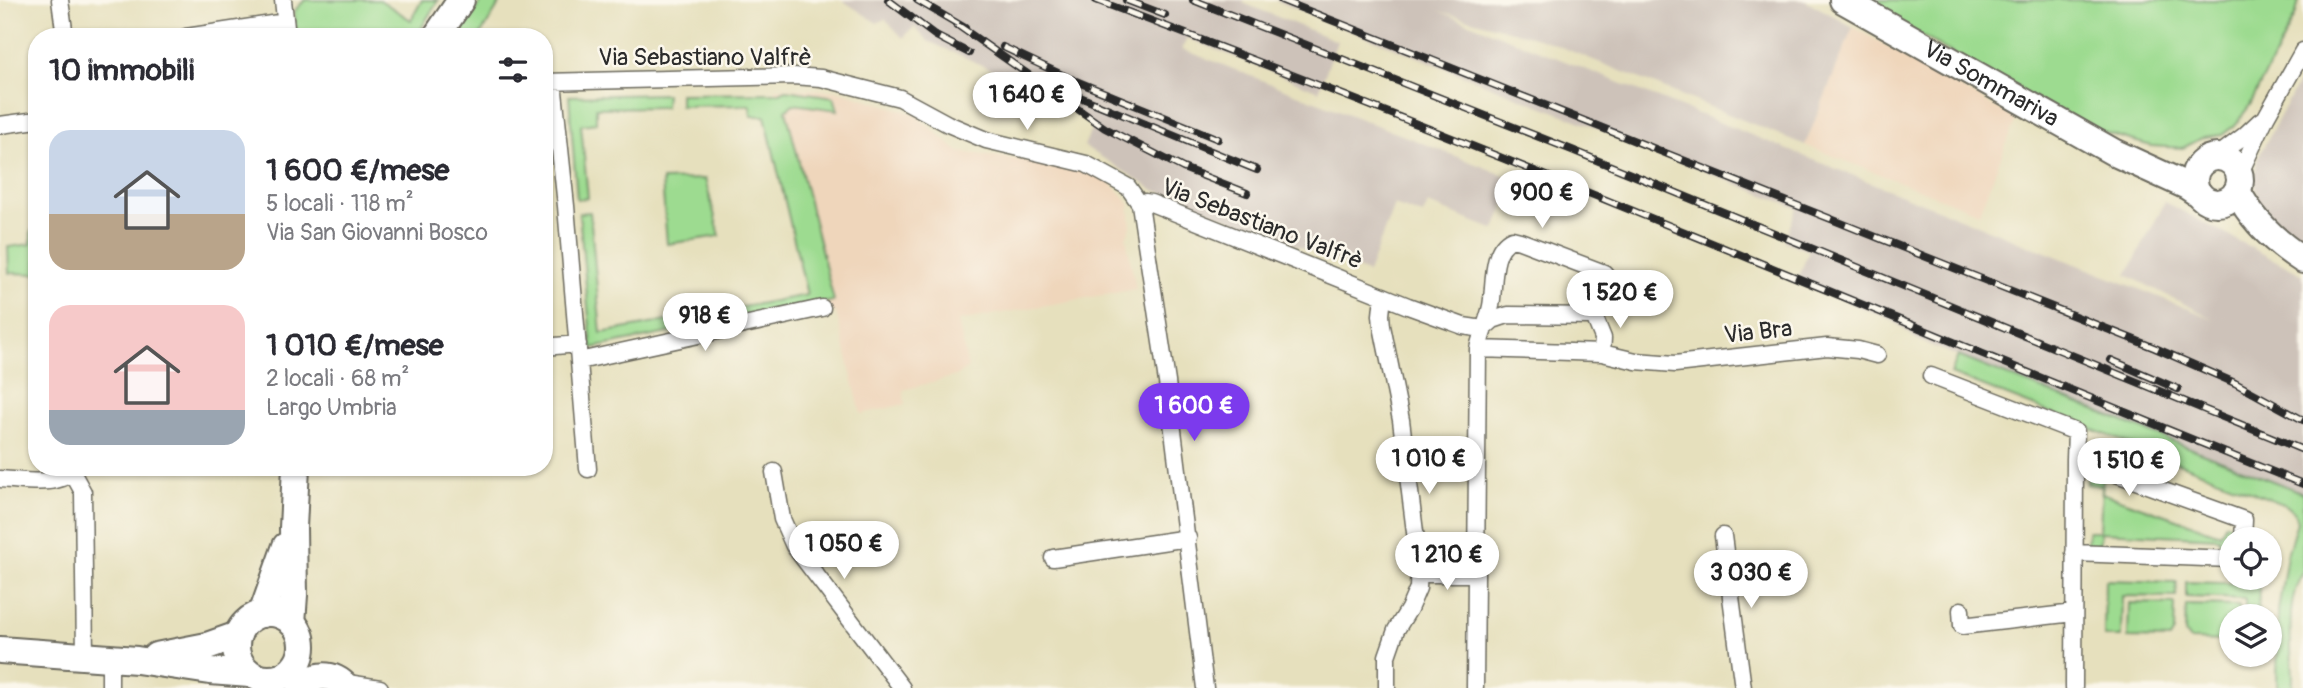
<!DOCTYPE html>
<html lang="it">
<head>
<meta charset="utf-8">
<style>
	:root { --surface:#fff; --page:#f2f2f3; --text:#2b2b33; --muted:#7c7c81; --accent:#7c3aed }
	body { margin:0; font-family:Pangolin,sans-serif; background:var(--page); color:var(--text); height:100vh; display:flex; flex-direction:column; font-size:26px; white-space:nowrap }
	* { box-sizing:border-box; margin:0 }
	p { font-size:23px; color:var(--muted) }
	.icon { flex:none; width:38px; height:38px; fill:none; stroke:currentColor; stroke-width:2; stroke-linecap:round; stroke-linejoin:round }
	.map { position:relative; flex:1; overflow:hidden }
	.side { position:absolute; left:28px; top:28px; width:525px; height:448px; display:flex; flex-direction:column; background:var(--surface); border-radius:28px; box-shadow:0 2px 5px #0004 }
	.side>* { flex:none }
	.buttons { position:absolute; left:2219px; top:527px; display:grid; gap:14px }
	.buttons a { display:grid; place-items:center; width:63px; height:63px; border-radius:50%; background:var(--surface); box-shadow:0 2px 5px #0004; font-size:35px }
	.price { position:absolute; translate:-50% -60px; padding:0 16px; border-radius:24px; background:#fff; color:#222; font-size:23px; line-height:46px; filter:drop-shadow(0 2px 4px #0008) }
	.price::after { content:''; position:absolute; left:50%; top:42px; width:21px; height:16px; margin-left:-10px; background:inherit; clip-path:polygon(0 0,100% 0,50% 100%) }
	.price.current { background:var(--accent); color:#fff }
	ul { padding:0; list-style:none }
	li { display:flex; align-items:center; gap:21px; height:175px; padding:0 21px }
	li span { display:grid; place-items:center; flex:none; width:196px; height:140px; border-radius:21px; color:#555 }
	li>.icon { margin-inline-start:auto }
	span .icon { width:84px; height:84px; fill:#fffc; stroke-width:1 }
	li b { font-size:30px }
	h2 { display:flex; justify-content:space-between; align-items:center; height:84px; padding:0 21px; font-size:30px }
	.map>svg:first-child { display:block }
	.built { fill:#efd6bb }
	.industrial { fill:#cdc2b9 }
	.green { fill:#9ddb90; stroke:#64835e; stroke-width:2 }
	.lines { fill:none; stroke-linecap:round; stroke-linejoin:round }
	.street-casing { stroke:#6c6a5e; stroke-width:19 }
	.primary-casing { stroke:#6c6a5e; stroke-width:30 }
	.street { stroke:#fff; stroke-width:16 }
	.primary { stroke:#fff; stroke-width:26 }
	.rail-casing { stroke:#2b2b2b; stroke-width:8 }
	.rail { stroke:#fbf7ec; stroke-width:5; stroke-dasharray:16; stroke-linecap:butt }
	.labels { text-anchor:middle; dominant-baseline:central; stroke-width:5; stroke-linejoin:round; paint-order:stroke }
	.street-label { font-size:24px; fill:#2b2b2b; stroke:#fbf7ec }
</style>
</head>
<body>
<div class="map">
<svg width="2303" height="688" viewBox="0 0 2303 688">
	<rect width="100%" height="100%" fill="#fbf7ec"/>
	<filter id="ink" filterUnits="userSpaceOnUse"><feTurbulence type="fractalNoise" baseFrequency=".0143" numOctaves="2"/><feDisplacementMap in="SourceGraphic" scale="14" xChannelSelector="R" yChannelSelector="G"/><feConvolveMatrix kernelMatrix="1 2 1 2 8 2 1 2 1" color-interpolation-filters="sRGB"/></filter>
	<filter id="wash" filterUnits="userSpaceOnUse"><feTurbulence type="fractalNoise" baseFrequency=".00686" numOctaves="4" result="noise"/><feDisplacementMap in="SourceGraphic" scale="28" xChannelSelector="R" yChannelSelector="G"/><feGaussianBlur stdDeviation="1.57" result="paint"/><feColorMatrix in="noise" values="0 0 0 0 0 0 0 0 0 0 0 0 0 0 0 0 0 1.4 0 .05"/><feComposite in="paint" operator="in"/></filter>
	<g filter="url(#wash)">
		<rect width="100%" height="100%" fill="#e6e0bd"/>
		<path class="built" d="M1853,27L2016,119L1979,213L1805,145Z
			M775,88L839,91L914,114L959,152L1083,167L1105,177L1122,194L1129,204L1131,227L1126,237L1136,289L958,321L968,368L956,376L903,390L905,404L861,414L836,312L825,313Z"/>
		<path class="industrial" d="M842,0H1244L1243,3L1337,41L1319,91L1187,38L1182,49L1514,179L1495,230L1428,204L1423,215L1394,205L1368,273L1152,189L1084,146L1093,125L1049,95L928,41L914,27L903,38L885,19L877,23Z
			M1274,0H1805L1853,27L1805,145L1541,39L1439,11L2214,319L2127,275L2165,202L2303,275V493L1917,340L1892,320L1797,281L1809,251L1784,241L1797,208Z
			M2303,74V242L2268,219L2258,198L2254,180L2258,157Z"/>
		<path class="green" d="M305,0H380L411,20L422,0H438L416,37H297L294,11Z
			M482,0H502L479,37H458Z
			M1859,0H2299L2296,14L2250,105L2235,125L2222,135L2204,137L2183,148L2151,146L2076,124Z
			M786,90L834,97L838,110L793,104L786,110L834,301L716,323L715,312L807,295L765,116H751L750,105L680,106V94L780,93Z
			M666,94L665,107L596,108V123L581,125L588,198L577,199L569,96Z
			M705,179L720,236L667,244L662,180Z
			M590,212L601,333L705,314L708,325L592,348L579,213Z
			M31,231H37V274L9,273L8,247L31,244Z
			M1958,356L2303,493V573C2289,594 2290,624 2291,649C2291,662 2295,675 2292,688H2277L2278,611L2287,555L2297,522L2294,512L2286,505L1951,374Z
			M2088,474L2103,478L2102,493L2220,534L2226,523L2235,526V539H2231V551L2220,550L2219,538L2101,532L2099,546L2086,544L2088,531H2100L2102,485L2087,484Z
			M2105,580L2177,582L2176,597L2122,596L2121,637H2104Z
			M2186,582L2259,584L2258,616H2245V599L2186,597Z
			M2129,603L2175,604L2174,632L2170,639L2128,638Z
			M2186,605L2239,606V616H2231V641L2190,640L2185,633Z"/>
	</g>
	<g filter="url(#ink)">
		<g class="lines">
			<defs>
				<path id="street" d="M60,0L65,37
					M283,0L287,37
					M186,37L285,22
					M544,82L793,76L821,78L900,98L948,124L986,140L1086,164L1128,187L1140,204L1145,202L1151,203L1408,306L1463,326L1483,329
					M553,82L566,206L588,469
					M0,125L37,120
					M2216,157L2245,135L2260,121
					M2239,175L2266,117L2303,51
					M1140,204L1167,382L1205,688
					M1383,296L1381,315L1382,326L1401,420L1419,564L1418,588L1409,609L1396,630L1387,656V688
					M1594,316L1603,338L1602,353
					M1483,329L1493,320L1508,315L1594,316
					M544,347L578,344
					M1478,349L1602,353L1636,361L1675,364L1827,347L1858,350L1877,355
					M579,361L822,308
					M1931,376L2076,432L2075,459
					M72,472L83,492L85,657
					M774,472L782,519L794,546L902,688
					M0,479C21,480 64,489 75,467
					M1723,536L1743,688
					M2074,553L2231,559
					M1053,558L1188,538
					M1419,574H1475
					M1961,610L1962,626L2074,613
					M341,682L380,688
					M110,688V659
					M1475,688L1478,349C1481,334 1488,321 1491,306C1495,286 1490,249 1512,239L1520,241L1604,273L1608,278V285L1594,316
					M2074,688L2075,459L2244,520L2243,539"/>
				<g id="primary">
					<path id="s1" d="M1843,0L2115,153L2187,186L2199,194"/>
					<path d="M436,37L461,0"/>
					<circle cx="2217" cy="180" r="23"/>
					<path d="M2237,191C2252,220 2275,242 2303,260"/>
					<circle cx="269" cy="646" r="33"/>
					<path d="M262,614L286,546"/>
					<path d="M292,623L294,595L293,528L296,467"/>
					<path d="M0,650L137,660L210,671L250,674"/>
					<path d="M156,656L207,646L238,635"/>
					<path d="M300,688C314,673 333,672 347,688"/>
				</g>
			</defs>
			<use href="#street" class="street-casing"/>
			<use href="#primary" class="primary-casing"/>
			<use href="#street" class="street"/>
			<use href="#primary" class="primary"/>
			<defs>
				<path id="rail" d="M888,0L936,36L969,53
					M917,0L965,28
					M1096,0C1502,152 1901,323 2303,484
					M1126,0L1165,15
					M1193,0L1572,150L2303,450
					M1281,0L2155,348L2235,383L2303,420
					M956,24L1105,128L1183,168L1247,193
					M1003,47L1071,79L1218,139
					M1063,90L1257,170
					M2111,360L2178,389"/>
			</defs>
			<use href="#rail" class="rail-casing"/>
			<use href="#rail" class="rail"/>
		</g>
	</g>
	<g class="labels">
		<g class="street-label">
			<text x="705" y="57">Via Sebastiano Valfrè</text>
			<text stroke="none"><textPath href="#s1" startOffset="170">Via Sommariva</textPath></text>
			<text transform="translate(1262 224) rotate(21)">Via Sebastiano Valfrè</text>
			<text transform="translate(1758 332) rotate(-6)">Via Bra</text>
		</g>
	</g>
</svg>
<div class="buttons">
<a><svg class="icon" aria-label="locate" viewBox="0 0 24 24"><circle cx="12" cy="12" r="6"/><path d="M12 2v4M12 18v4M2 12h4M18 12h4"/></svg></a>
<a><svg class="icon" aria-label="layers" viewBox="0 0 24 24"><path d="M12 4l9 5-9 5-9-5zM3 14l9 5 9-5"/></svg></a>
</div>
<b class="price" style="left:1027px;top:132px">1 640 €</b>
<b class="price" style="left:1542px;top:230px">900 €</b>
<b class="price" style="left:1620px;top:330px">1 520 €</b>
<b class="price" style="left:705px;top:353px">918 €</b>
<b class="price current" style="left:1194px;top:443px">1 600 €</b>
<b class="price" style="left:1429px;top:496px">1 010 €</b>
<b class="price" style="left:2129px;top:498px">1 510 €</b>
<b class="price" style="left:844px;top:581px">1 050 €</b>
<b class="price" style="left:1447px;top:592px">1 210 €</b>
<b class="price" style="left:1751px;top:610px">3 030 €</b>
<section class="side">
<h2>10 immobili<svg class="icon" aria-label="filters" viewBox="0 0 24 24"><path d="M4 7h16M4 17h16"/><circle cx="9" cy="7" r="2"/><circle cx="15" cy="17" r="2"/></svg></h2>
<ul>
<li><span style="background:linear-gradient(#c9d6e8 60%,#b9a48a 0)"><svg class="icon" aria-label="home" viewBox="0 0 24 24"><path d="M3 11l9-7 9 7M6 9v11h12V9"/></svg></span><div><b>1 600 €/mese</b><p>5 locali · 118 m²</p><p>Via San Giovanni Bosco</p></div></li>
<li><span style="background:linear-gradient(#f6c9c9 75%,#9aa5b1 0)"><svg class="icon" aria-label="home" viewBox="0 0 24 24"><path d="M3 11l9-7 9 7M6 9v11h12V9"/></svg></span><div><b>1 010 €/mese</b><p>2 locali · 68 m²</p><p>Largo Umbria</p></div></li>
</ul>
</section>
</div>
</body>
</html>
